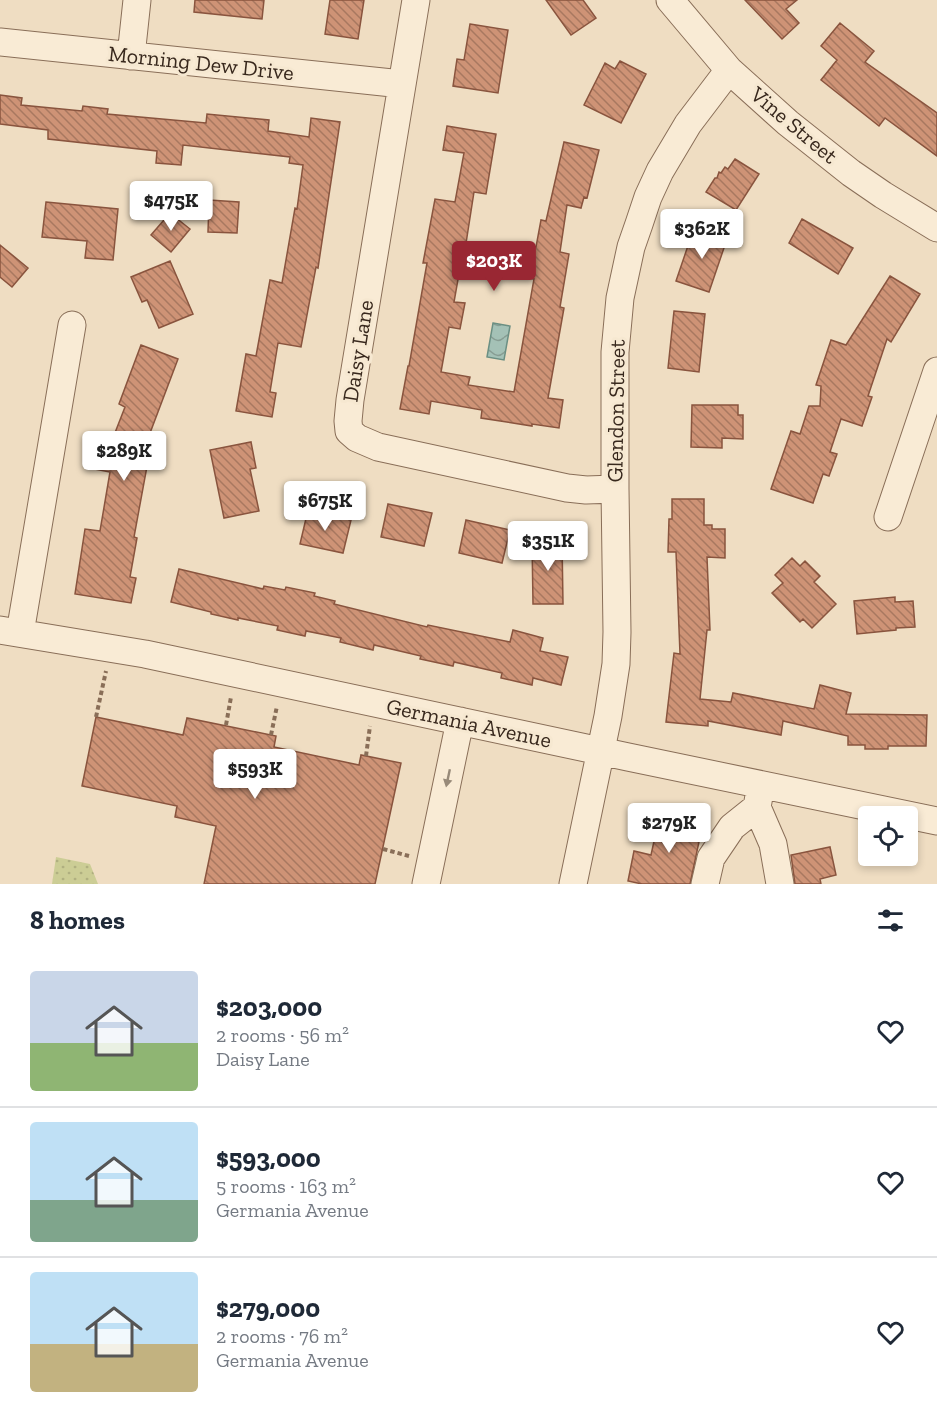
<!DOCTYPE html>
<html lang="en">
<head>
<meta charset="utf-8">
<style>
	:root { --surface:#fff; --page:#f6f6f7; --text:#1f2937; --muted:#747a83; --line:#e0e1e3; --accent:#992733 }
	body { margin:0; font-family:"Zilla Slab",serif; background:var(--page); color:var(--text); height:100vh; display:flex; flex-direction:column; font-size:22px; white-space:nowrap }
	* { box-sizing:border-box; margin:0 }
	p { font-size:20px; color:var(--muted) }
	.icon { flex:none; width:33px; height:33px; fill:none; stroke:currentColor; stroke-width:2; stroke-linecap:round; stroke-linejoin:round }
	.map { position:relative; height:884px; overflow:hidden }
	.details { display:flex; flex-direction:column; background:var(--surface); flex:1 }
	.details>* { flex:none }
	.controls { position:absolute; left:858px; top:806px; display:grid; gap:12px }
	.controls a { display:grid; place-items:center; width:60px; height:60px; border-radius:6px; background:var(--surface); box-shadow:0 3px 9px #0003; font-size:30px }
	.price { position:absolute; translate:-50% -51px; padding:0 14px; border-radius:6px; background:#fff; color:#222; font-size:20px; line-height:39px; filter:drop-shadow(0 2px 3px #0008) }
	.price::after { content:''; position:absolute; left:50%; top:36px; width:18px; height:14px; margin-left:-9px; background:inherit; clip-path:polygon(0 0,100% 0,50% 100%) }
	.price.on { background:var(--accent); color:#fff }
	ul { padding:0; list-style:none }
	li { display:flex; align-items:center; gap:18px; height:150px; padding:0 30px }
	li+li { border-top:2px solid var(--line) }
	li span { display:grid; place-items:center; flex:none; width:168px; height:120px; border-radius:6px; color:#555 }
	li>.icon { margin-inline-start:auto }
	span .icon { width:72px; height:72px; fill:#fffc; stroke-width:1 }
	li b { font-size:26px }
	h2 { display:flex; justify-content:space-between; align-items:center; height:72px; padding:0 30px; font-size:26px }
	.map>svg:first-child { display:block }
	.grass { fill:url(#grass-dots) }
	.water { fill:url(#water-waves); stroke:#6b8f83; stroke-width:1.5 }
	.building { fill:url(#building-back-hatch); stroke:#89543e; stroke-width:1.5 }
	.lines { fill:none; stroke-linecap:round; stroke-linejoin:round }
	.minor-casing { stroke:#896e58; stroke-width:29 }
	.path { stroke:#896e58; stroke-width:4; stroke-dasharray:4.5 3; stroke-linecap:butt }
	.minor { stroke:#f9ebd5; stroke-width:27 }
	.oneway { fill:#988a79 }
	.labels { text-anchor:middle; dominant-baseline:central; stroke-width:6; stroke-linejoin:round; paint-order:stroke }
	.street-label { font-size:22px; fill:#38281d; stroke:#f6e8d1 }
</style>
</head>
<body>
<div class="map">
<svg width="937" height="884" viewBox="0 0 937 884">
	<defs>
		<pattern id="grass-dots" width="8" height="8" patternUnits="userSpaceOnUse" patternTransform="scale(1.5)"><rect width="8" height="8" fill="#cccd95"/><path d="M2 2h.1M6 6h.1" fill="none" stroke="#b0b080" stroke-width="1.8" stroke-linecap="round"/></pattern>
		<pattern id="water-waves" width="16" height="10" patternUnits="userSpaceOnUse" patternTransform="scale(1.5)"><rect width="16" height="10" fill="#a4c1b6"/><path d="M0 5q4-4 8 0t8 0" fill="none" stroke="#879d93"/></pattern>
		<pattern id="building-back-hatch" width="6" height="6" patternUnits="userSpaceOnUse" patternTransform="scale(1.5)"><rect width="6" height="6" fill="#ce9376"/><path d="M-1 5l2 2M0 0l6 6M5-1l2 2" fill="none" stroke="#a87860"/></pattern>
	</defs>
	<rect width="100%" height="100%" fill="#efddc2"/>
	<path class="grass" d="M56,857L90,864L98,884H52Z"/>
	<path class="water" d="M493,323L510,326L504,360L487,357Z"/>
	<path class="building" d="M195,0H264L262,19L194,12Z
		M330,0H364L358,39L325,34Z
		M546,0H583L596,18L571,35Z
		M745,0H797L786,9L799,23L782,39Z
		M840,23L874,51L865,62L937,113V156L885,118L879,126L821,80L837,60L821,46Z
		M470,24L508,30L498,93L453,86L457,59L464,60Z
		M620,61L646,74L621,123L584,105L605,63L615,69Z
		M0,95L22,98L21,105L82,111L83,106L108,109L107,114L206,123L207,114L269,120L268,131L309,137L311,118L340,122L318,268L316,267L301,347L278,343L270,392L276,393L272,417L236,411L246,354L256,356L270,280L282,283L295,208L297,209L303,165L289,163L290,157L183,145L181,165L156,163L157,151L48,139V130L0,124Z
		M447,126L496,134L486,194L474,192L462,269L460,268L454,302L465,303L460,329L449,327L441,372L470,377L468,385L514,392L534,279L518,277L524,245L536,247L541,220L546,221L564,142L599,150L587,198L584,197L581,208L567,205L560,252L569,254L560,307L564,308L548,398L563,400L559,428L532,424V426L481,418L482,410L431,401L429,414L400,409L408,366H409L427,263H423L435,199L455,202L464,153L443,150Z
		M735,159L759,174L736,210L706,192L715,178H717L719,172L721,173L725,167L728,169Z
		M209,200L239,202L237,233L208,232Z
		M46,202L118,209L113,260L85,258L87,241L42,237Z
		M170,213L190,229L171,252L151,235Z
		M802,219L853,248L838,274L789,243Z
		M694,228L727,239L709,292L676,281Z
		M0,245L28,268L12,287L0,277Z
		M170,261L193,314L159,328L147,300L142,302L131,277Z
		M890,276L920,294L891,342L887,339L868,396L872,397L862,426L841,419L830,452L837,454L829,476L823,474L813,503L771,489L791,431L800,434L809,406H820L821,386L816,385L831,340L846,345Z
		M674,311L705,314L699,372L668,368Z
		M141,345L178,359L144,449L150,450L134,537L137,538L130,577L136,578L131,603L75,594L85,529L100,531L110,472L94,469L99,441L111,443L125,407L119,404Z
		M692,405H738V415H743V439L722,438V448L691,447Z
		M251,442L256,468L250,469L259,511L224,518L210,450Z
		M672,499H704V525H712V529H725V558L707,557L710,630H707L700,699L731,702L733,693L814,709L820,685L851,693L846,714L927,715L926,746H888V749H865V745H848V736L783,721L781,735L708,721V726L666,722L674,653L680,654L676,552H668L669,519H672Z
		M388,504L432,513L424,546L381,537Z
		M308,510L351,520L343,553L300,544Z
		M466,520L510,530L502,563L459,553Z
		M562,540L563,604H533L532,541Z
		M792,558L800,566L805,561L820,576L814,582L836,604L812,628L803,619L800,622L772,593L783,583L775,575Z
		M179,569L263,589L264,586L285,590L286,587L315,593L314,596L335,601L334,604L427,627L428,625L510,642L513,630L543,638L540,651L568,657L561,685L533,678L532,685L501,678L502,673L454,662L453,666L420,659L421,656L374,645L373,650L340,642L341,638L306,631L305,636L277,630L278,626L238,618V620L211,614V612L171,602Z
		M895,597V602L913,601L915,627L896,628V630L857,634L854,601Z
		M96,717L183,735L187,718L276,736L274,747L359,765L361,755L401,763L375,884H204L216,826L175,817L177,806L82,786Z
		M660,814L703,823L690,884H642L628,881L634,851L651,855Z
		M830,847L836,875L820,879L821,884H795L791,855Z"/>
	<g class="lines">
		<defs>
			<path id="minor" d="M416,0L350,400L348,421L349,431L357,438L378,447L567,488L586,490L615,489
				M670,0L729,70L788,123L851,173L883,195L937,228
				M0,42L402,84
				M131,56L137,0
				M888,517L937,371
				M0,630L145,654L628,757L937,821
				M20,633L72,325
				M761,785L757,807L773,844L780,884
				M426,884L460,721
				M573,884L608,716L616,664L617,632L615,489V352L620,298L631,247L639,224L648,197L660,171L688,124L729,70
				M705,884L711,858L732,827L757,807"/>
		</defs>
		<use href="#minor" class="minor-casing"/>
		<path class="path" d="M96,717L106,671
			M226,725L231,697
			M271,735L277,706
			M366,756L370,726
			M383,849L409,856"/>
		<use href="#minor" class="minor"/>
	</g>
	<defs><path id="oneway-solid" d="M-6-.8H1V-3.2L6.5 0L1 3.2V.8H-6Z" transform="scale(1.5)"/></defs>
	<use class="oneway" href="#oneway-solid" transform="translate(448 778) rotate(102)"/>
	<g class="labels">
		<g class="street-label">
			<text transform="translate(201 63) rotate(6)">Morning Dew Drive</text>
			<text transform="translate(794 125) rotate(40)">Vine Street</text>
			<text transform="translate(358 351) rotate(-81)">Daisy Lane</text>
			<text transform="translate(616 411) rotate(-89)">Glendon Street</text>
			<text transform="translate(469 723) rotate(12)">Germania Avenue</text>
		</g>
	</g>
</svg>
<div class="controls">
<a><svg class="icon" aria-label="locate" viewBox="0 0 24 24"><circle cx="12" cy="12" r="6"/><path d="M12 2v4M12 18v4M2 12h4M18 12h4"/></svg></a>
</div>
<b class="price" style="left:171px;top:232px">$475K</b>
<b class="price" style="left:702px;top:260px">$362K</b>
<b class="price on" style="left:494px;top:292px">$203K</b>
<b class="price" style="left:124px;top:482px">$289K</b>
<b class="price" style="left:325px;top:532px">$675K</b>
<b class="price" style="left:548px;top:572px">$351K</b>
<b class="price" style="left:255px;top:800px">$593K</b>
<b class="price" style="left:669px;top:854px">$279K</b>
</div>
<section class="details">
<h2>8 homes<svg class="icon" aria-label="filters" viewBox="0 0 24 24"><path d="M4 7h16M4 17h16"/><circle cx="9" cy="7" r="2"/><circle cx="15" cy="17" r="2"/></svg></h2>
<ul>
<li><span style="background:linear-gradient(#c9d6e8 60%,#8fb573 0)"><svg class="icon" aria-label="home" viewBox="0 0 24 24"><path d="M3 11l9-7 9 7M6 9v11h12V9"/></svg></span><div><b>$203,000</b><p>2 rooms · 56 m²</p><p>Daisy Lane</p></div><svg class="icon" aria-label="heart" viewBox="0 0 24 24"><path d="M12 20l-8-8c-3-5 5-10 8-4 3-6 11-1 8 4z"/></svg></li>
<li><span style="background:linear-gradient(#bfe0f5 65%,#7fa58c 0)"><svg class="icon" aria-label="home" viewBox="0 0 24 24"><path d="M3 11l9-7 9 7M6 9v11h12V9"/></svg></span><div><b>$593,000</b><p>5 rooms · 163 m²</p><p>Germania Avenue</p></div><svg class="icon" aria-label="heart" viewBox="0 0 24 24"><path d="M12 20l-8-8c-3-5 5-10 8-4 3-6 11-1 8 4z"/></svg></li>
<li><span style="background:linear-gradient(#bfe0f5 60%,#c2b280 0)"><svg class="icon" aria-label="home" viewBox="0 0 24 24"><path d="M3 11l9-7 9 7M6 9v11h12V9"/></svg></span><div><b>$279,000</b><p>2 rooms · 76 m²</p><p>Germania Avenue</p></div><svg class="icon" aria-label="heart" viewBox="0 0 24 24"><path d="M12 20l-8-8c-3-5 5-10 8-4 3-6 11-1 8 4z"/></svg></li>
</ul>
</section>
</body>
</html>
